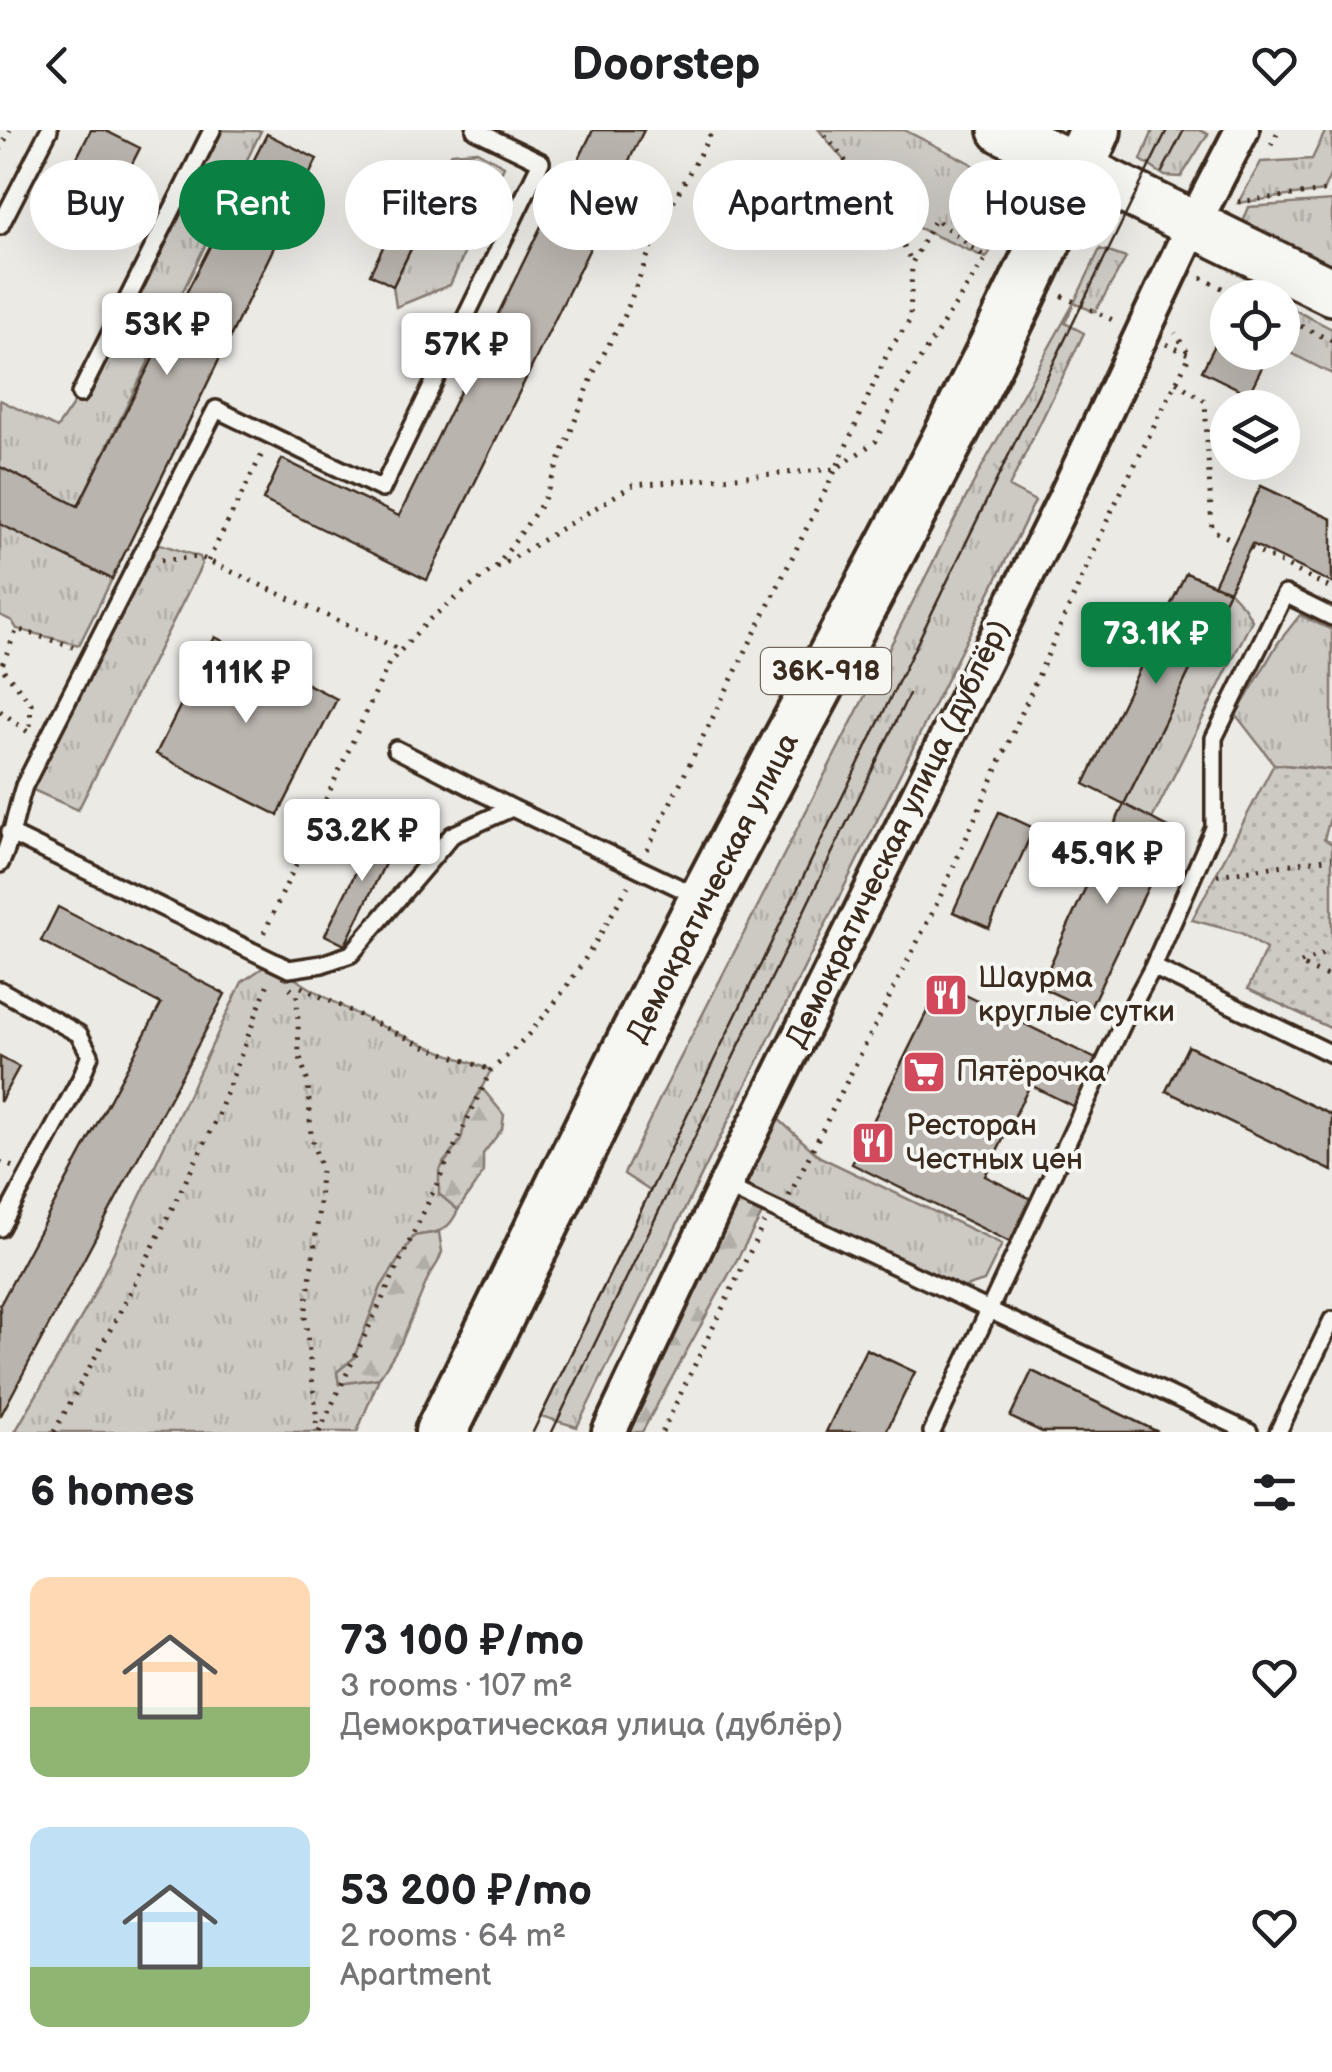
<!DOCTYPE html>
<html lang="en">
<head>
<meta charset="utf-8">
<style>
	:root { --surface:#fff; --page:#f6f6f6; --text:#202124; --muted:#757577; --accent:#0b8043 }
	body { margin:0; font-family:"Balsamiq Sans",sans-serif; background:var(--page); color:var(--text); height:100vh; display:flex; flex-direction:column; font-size:38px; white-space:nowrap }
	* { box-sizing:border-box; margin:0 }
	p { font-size:32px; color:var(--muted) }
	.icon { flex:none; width:55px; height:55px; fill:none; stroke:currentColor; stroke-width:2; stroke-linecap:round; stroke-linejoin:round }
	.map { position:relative; height:1302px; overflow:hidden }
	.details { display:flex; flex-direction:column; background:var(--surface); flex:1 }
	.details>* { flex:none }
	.top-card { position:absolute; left:30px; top:30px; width:1272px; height:90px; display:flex; gap:20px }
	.fabs { position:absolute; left:1210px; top:150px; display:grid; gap:20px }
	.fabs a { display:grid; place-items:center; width:90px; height:90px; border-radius:50%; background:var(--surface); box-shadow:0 10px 40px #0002; font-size:50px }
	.price { position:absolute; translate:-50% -85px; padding:0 22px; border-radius:10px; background:#fff; color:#222; font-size:32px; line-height:65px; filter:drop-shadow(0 2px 5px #0008) }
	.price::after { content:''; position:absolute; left:50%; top:60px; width:30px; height:22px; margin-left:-15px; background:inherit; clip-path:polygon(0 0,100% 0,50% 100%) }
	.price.selected { background:var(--accent); color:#fff }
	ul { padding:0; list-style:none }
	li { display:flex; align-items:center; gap:30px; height:250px; padding:0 30px }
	li span { display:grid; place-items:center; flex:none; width:280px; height:200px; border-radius:20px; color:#555 }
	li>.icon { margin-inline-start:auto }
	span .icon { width:120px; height:120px; fill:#fffc; stroke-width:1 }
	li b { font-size:42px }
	h2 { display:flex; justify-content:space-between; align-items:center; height:120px; padding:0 30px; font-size:42px }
	.chip { padding:0 35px; border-radius:45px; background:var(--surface); box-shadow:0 10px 40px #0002; font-size:35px; line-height:90px }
	.chip.selected { background:var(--accent); color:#fff }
	header { display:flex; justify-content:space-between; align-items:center; height:130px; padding:0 30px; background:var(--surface); font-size:45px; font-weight:600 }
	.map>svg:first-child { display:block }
	.grass { fill:url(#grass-tufts); stroke:#847a71; stroke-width:2.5 }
	.forest { fill:url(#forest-firs); stroke:#847a71; stroke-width:2.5 }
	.park { fill:url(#park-dots); stroke:#847a71; stroke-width:2.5 }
	.building { fill:#bab4ae; stroke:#3b2a1e; stroke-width:2.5 }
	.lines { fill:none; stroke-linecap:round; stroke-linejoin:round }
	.lane-casing { stroke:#3b2a1e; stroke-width:22 }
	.street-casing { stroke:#3b2a1e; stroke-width:40 }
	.secondary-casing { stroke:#3b2a1e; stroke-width:52 }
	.primary-casing { stroke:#3b2a1e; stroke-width:58 }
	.path { stroke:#3b2a1e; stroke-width:5; stroke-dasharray:2.5 8; stroke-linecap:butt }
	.lane { stroke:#f6f6f2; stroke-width:15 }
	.street { stroke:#f6f6f2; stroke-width:32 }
	.secondary { stroke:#f6f6f2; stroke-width:45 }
	.primary { stroke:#f6f6f2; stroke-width:50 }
	.tram { stroke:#3b2a1e; stroke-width:2.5 }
	.labels { text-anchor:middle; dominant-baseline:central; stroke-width:8; stroke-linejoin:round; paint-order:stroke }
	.shield { fill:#f6f6f2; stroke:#73675e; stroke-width:2.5 }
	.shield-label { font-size:28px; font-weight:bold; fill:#3b2a1e }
	.street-label { font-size:30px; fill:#3b2a1e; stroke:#f6f6f2 }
	.poi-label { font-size:30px; fill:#3b2a1e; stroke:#f6f6f2; text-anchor:start }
</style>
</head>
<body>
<header><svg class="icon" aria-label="back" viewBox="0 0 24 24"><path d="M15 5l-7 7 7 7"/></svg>Doorstep<svg class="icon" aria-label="heart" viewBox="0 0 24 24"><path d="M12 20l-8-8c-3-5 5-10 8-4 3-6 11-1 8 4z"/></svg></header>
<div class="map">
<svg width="1332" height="1302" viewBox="0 0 1332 1302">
	<defs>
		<pattern id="grass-tufts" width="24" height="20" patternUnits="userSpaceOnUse" patternTransform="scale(2.5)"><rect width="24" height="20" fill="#cdcac4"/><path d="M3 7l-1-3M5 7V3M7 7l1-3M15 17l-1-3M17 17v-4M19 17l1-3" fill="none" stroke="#b1aea8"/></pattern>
		<pattern id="forest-firs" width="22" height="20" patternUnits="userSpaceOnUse" patternTransform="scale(2.5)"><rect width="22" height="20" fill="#cdcac4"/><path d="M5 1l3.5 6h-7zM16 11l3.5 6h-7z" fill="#b1aea8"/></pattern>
		<pattern id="park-dots" width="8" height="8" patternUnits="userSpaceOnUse" patternTransform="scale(2.5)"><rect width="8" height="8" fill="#cdcac4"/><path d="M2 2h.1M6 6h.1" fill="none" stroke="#b1aea8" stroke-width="1.8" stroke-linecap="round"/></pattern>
	</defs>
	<rect width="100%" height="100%" fill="#ebeae5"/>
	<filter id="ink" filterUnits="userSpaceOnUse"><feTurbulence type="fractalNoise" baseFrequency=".01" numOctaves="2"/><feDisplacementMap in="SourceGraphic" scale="20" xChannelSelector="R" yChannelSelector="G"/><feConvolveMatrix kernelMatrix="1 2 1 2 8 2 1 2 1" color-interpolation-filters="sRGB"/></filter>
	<g filter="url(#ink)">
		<path class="grass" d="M212,0L261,1L78,376L0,337V270L57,298L80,264Z
			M819,0H904L970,33L1006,60L1008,94L986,128L889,85Z
			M1153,0H1199L1208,4L1181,47L1165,46L1141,30Z
			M1326,0H1332V41L1323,61L1238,73L1261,32L1312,29Z
			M477,21L504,36L450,155L396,177L393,156L437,65L432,44L452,23Z
			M1332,71V135L1243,92L1249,77Z
			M1100,119L1126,128L1095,182L1074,173L1065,193L1084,203L1009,357L1035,371L577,1297L541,1286L650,1061L624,1044L662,964L979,342L1074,173Z
			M1283,174L1332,199V244L1283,219Z
			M0,394L112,449L79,515L17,499L12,491L0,485Z
			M154,412L200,427L202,434L78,680L24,656Z
			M1229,461L1244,477L1252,490L1152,689L1124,674Z
			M1300,485L1332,500V640L1274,634L1236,585L1278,513Z
			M271,832C338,881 413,912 491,940L466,988L461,1010L443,1033L439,1064L458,1080C448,1103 437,1102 414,1106L381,1157L354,1228L337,1242L339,1254L379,1248L357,1302H15L89,1174L242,852Z
			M764,976L820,1027L1002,1114L984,1151L950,1162L725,1056Z"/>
		<path class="forest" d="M482,958L504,985L502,999L483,1024V1043L458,1080L439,1064V1041L461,1010L466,988Z
			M725,1056L767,1075L642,1302H609Z
			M439,1102L442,1122L438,1132L428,1148L401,1213L379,1248L339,1254L337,1242L354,1228L381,1157L414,1106Z"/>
		<path class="park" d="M1274,634L1332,640V681L1324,709L1332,714V899L1248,859L1266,819L1241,803L1192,790Z"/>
		<path class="building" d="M91,0H104L140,18L113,71L67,47Z
			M593,0H644L618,53L577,33Z
			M267,4L317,29L112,449L0,394V337L78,376Z
			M573,31L621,55L427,450L263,370L282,329L399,386Z
			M414,53L437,65L393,156L370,144Z
			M1216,213L1228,218V222H1236L1263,235L1249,264L1202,241Z
			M1261,356L1332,389V453L1252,414L1229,461L1214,455Z
			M1186,443L1229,461L1124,674L1084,654Z
			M215,507L337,569L278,685L156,624Z
			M1124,674L1175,701L1089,880L1040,857Z
			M999,682L1034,698L989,798L953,782Z
			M380,693L400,703L345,815L325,805Z
			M58,777L225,864L0,1287V1175L161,874L41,811Z
			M941,853L1100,931L1077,978L1030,955L985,1046L1033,1070L1012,1113L852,1034Z
			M1188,916L1332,985V1041L1166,961Z
			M0,927L19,937L0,972Z
			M866,1219L915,1242L886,1302H826Z
			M1032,1241L1158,1302H1042L1010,1287Z"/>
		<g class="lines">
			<defs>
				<path id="lane" d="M0,96L49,0
					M80,264L212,0
					M396,619L512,678
					M9,703L289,839L322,834L351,824L452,705L512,678L701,768
					M0,734C11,714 16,680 24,656L216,279L382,359L541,32L475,0
					M1153,837L1332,924
					M0,860L79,904L90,925L81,948L0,1098
					M725,1056L1249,1302
					M932,1302L1124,891L1153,837L1214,698V608L1285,464L1332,487
					M1278,1302L1332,1190"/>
				<path id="street" d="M609,1302L725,1056L1065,368L1193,95L1242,0"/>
				<path id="secondary" d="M1002,0L1332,162"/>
				<path id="primary" d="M441,1302C530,1124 614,944 706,767C838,513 982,264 1095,0"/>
			</defs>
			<use href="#lane" class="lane-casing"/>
			<use href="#street" class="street-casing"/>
			<use href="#secondary" class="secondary-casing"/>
			<use href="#primary" class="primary-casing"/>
			<path class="path" d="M1271,15L1279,0
				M0,20L10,0
				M1238,72L1332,60
				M1201,148L1243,168
				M1062,166L1115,191
				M1282,187L1332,211
				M1166,214L1190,225L1175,203
				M1176,252L1205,271L1212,400L1233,410
				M1251,418L1332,459
				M161,430L200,427L401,520
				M208,431L263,322
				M497,438L633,355L836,339L888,222L910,190L912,133
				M0,581L28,602
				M30,596L31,573L1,537L17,499L73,517
				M647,720L836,339L876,311L896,266L986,128L935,89L912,133L892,90L821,0
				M1217,745L1332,728
				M264,803L389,533L431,488L498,435L543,372L595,240L625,185L658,99L713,0
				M1332,820L1299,834L1332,848
				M301,857L421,915L491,940
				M290,858L297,864L299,924L308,953L311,1006L321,1040L318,1089L305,1187L317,1290L314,1302
				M0,1032L13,1037
				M789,1066L940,767L1112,380L1190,225
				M54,1302L127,1169L217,988L268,853
				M319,1302L491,940C552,889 589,825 628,756
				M662,1302L764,1093"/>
			<use href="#lane" class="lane"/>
			<use href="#street" class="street"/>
			<use href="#secondary" class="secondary"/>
			<use href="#primary" class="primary"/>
			<path class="tram" d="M1162,42L1184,0
				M533,1302L1167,0
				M552,1302L909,564"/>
		</g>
	</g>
	<defs>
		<symbol id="restaurant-square" viewBox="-11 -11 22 22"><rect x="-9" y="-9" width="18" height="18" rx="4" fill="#d1495b" stroke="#f6f6f2"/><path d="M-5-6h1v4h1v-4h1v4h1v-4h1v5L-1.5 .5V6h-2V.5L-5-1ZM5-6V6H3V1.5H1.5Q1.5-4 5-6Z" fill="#fff"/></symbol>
		<symbol id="supermarket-square" viewBox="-11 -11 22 22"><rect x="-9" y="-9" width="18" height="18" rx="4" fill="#d1495b" stroke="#f6f6f2"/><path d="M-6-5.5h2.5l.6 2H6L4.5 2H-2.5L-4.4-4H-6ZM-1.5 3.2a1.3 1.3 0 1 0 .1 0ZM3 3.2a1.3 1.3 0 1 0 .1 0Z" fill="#fff"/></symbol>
	</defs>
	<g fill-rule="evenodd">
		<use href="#restaurant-square" x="921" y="840" width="50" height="50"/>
		<use href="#supermarket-square" x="899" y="917" width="50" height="50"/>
		<use href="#restaurant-square" x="848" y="988" width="50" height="50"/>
	</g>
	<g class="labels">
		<rect class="shield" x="761" y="518" width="130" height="46" rx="8"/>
		<g class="shield-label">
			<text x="826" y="541">36К-918</text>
		</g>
		<g class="street-label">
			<text transform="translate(898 704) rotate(-64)">Демократическая улица (дублёр)</text>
			<text transform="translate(713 758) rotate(-63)">Демократическая улица</text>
		</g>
		<g class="poi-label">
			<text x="978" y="848">Шаурма<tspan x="978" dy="34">круглые сутки</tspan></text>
			<text x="956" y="942">Пятёрочка</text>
			<text x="906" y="996">Ресторан<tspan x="906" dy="34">Честных цен</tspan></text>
		</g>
	</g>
</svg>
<div class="fabs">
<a><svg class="icon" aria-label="locate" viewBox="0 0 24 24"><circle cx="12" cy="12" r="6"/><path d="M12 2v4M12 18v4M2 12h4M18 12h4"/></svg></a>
<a><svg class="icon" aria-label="layers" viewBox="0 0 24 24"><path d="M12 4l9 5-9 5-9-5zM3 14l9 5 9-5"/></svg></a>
</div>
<b class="price" style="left:167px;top:248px">53K ₽</b>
<b class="price" style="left:466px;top:268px">57K ₽</b>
<b class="price selected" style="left:1156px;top:557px">73.1K ₽</b>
<b class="price" style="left:246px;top:596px">111K ₽</b>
<b class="price" style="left:362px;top:754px">53.2K ₽</b>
<b class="price" style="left:1107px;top:777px">45.9K ₽</b>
<div class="top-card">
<a class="chip">Buy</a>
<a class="chip selected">Rent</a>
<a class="chip">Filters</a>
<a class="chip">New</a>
<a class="chip">Apartment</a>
<a class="chip">House</a>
</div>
</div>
<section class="details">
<h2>6 homes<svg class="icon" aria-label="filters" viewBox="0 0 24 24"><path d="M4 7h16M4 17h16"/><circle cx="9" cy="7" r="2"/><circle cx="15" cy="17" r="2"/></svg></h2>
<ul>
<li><span style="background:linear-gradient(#ffd9b3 65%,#8fb573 0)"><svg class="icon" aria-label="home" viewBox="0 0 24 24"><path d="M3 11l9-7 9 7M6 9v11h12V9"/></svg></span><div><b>73 100 ₽/mo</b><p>3 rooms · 107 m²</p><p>Демократическая улица (дублёр)</p></div><svg class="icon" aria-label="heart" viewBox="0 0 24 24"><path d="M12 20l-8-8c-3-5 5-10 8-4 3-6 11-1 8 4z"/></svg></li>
<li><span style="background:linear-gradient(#bfe0f5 70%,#8fb573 0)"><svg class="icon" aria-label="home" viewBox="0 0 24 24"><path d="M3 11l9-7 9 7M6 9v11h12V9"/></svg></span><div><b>53 200 ₽/mo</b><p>2 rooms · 64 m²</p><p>Apartment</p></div><svg class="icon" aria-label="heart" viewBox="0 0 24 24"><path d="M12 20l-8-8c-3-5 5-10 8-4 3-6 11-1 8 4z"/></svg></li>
</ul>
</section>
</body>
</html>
